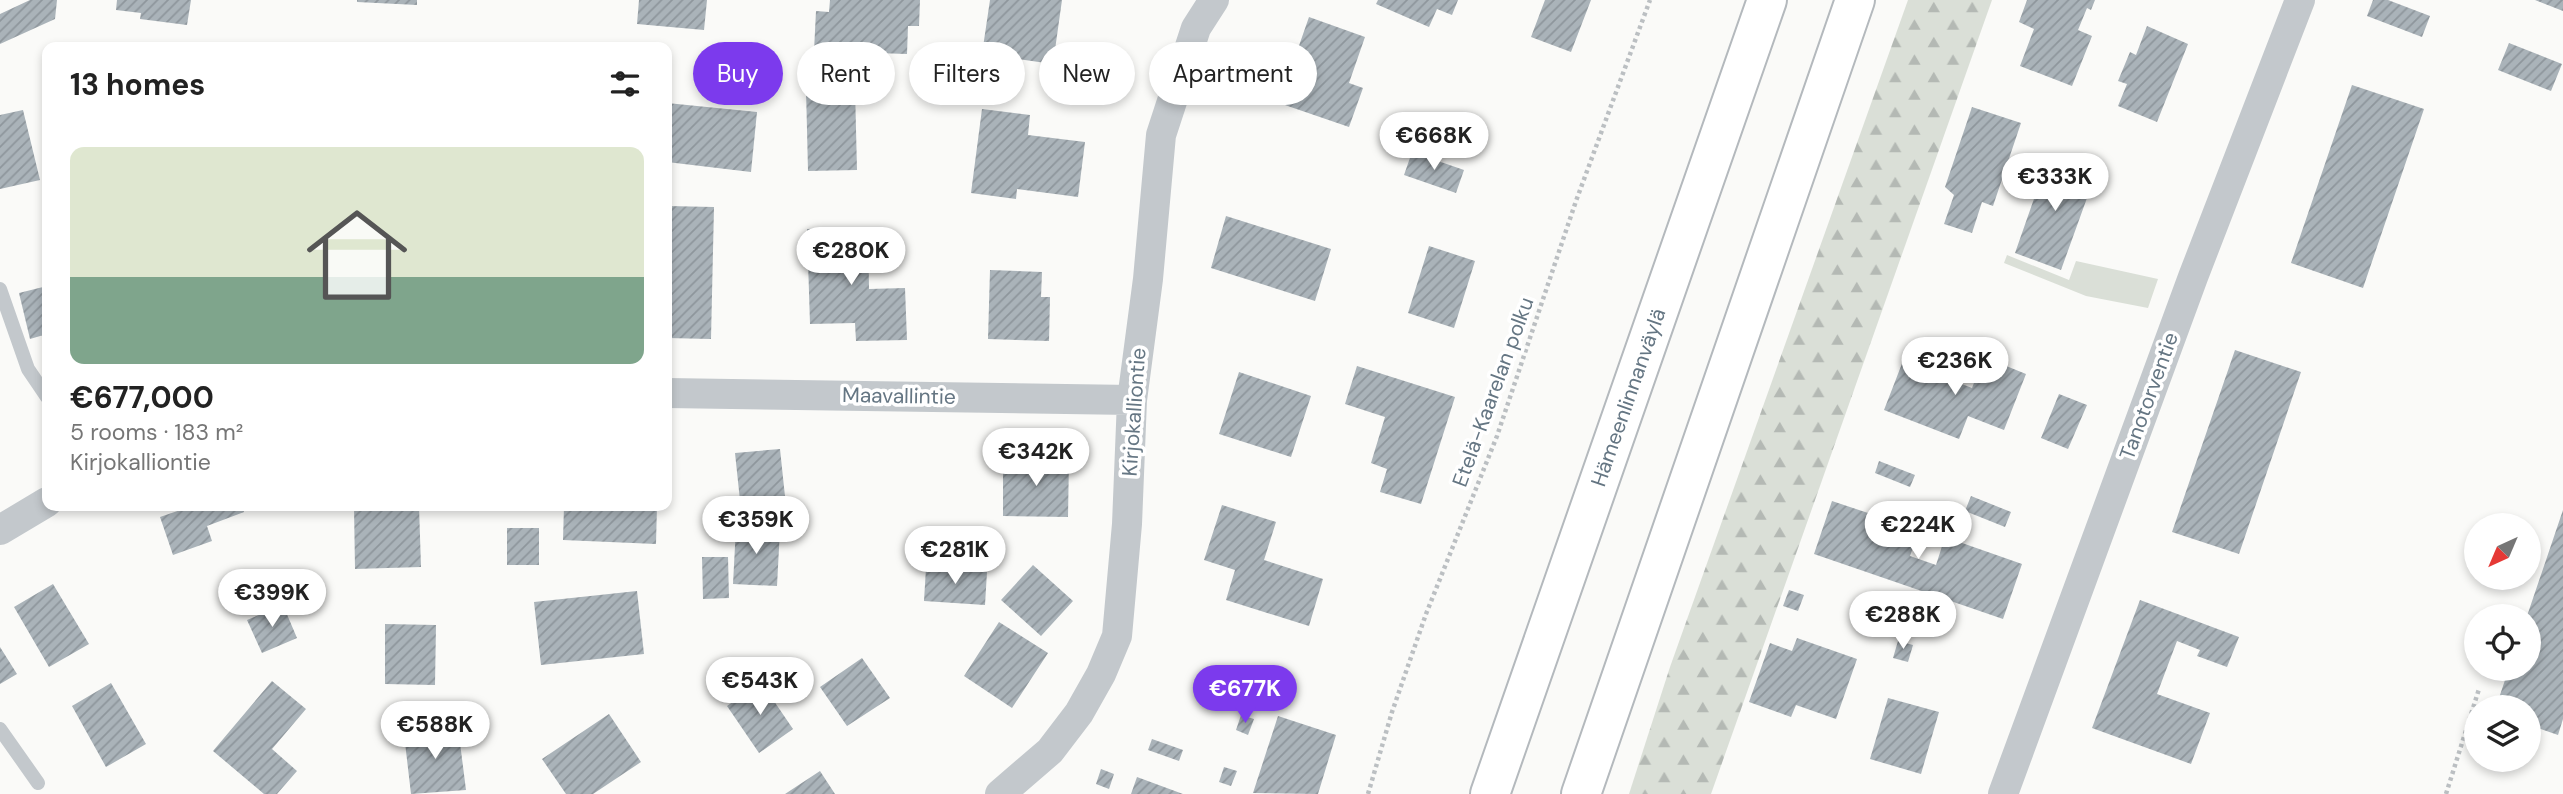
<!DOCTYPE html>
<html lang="en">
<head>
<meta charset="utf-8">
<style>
	:root { --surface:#fff; --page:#f2f2f2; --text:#222; --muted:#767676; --accent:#7c3aed }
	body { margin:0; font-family:"DM Sans",sans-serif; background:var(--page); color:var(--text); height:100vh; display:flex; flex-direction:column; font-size:26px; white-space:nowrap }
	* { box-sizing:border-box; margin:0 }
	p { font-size:23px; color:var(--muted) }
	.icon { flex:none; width:38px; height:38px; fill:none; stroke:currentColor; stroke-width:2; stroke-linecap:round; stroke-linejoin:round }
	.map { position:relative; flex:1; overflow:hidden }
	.panel { position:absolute; left:42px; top:42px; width:630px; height:469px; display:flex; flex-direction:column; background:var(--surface); border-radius:14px; box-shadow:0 4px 10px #0003 }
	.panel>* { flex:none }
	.hud { position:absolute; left:693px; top:42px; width:665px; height:63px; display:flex; gap:14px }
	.needle { width:46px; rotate:224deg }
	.controls { position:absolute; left:2464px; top:513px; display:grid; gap:14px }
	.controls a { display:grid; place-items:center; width:77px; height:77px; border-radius:50%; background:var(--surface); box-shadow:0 4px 10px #0003; font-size:35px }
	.price { position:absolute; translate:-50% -60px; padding:0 16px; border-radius:24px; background:#fff; color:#222; font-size:23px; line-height:46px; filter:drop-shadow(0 2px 4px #0008) }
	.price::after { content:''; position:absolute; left:50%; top:42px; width:21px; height:16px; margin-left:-10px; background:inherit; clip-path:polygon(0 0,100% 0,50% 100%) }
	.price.active { background:var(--accent); color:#fff }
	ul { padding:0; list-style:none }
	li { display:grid; align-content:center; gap:14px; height:371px; padding:0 28px }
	li span { display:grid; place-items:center; height:217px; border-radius:14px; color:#555 }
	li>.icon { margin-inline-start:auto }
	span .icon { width:126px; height:126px; fill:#fffc; stroke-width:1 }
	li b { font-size:30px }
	h2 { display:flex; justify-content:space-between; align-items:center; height:84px; padding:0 28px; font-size:30px }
	.chip { padding:0 24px; border-radius:32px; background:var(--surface); box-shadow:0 4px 10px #0003; font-size:24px; line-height:63px }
	.chip.active { background:var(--accent); color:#fff }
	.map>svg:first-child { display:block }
	.grass { fill:#dadfd7 }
	.forest { fill:url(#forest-firs) }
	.building { fill:url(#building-hatch) }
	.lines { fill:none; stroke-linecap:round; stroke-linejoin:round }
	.highway-casing { stroke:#b4b9bd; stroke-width:42 }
	.path { stroke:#bbbfc2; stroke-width:4.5; stroke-dasharray:3.5 3.5; stroke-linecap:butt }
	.lane { stroke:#c3c8cc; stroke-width:14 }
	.street { stroke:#c3c8cc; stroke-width:30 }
	.highway { stroke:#fff; stroke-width:38 }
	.labels { text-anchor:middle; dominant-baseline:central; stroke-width:7; stroke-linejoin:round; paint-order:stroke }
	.street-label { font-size:21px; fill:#657683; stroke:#fff }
</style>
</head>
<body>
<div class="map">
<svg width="2563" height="794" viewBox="0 0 2563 794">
	<defs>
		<pattern id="forest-firs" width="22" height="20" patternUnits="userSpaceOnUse" patternTransform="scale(1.75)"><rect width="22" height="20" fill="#dadfd7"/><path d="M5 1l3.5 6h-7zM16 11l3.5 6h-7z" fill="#b4b9b4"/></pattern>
		<pattern id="building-hatch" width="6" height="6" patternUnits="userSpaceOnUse" patternTransform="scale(1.75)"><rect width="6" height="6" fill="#aab3b9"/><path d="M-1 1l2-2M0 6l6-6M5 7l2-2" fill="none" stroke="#8e969c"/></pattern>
	</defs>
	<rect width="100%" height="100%" fill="#fafaf8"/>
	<path class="grass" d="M2007,255L2069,280L2076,261L2158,279L2148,308L2086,296L2004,263Z"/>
	<path class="forest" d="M1908,0H1992L1711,794H1629L1670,667Z"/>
	<path class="building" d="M30,0H57L55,19L0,44V14Z
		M117,0H191L187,25L140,19L141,13L116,10Z
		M357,0H417V5L357,2Z
		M639,0H707L704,30L637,24Z
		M830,0H920L919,26H908L907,54L814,51L816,11L829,12Z
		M990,0H1062L1053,64L982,54Z
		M1378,0H1458L1452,15L1437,9L1429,27L1376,4Z
		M1545,0H1591L1571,52L1531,37Z
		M2027,0H2095L2091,10L2087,8L2078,30L2092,36L2072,86L2020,66L2034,29L2019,22Z
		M2373,0H2388L2430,16L2422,37L2367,16Z
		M2535,0H2563V11Z
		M1309,17L1365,37L1349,83L1363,88L1349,127L1279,103Z
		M2147,26L2188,44L2157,122L2118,106L2127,84L2118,81L2130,52L2136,55Z
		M2509,43L2562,64L2551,91L2498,70Z
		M2352,85L2424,109L2363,288L2291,263Z
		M855,88L857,170L808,171L806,89Z
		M667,103L757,112L751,172L667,162Z
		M1972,107L2021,123L1993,206L1982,202L1972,233L1944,224L1954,195L1945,187Z
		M982,109L1030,115L1028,135L1085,142L1078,197L1017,189L1016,199L971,193Z
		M23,110L40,180L0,189V115Z
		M1412,152L1464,170L1456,193L1404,175Z
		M2049,156L2096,173L2061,270L2015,253Z
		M667,206L714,207L711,339L667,338Z
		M1226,216L1331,249L1315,301L1211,268Z
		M868,227L869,289L905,288L907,340L856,341L855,323L810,324L807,229Z
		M1429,246L1475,261L1454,328L1408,313Z
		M990,270L1042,272L1041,297H1050L1049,341L988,339Z
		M47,286V334L30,339L19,293Z
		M2235,350L2301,372L2239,554L2172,532Z
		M1984,357L2026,374L2004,430L1968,416L1959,439L1884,410L1903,361L1972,388Z
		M1357,366L1455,397L1421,504L1380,492L1387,469L1371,463L1385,417L1345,404Z
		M1239,372L1311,396L1291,457L1219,434Z
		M2059,394L2087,405L2068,449L2041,438Z
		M780,449L786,506L741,510L735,453Z
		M1003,459H1069L1068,517L1003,516Z
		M1879,461L1915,475L1910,487L1875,473Z
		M1971,496L2011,512L2005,527L1965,511Z
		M1832,501L1919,530L1910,556L1936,565L1945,537L2022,564L2003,619L1814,554Z
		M1222,505L1276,522L1264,560L1323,579L1309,626L1226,600L1235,570L1204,560Z
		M192,506H242L244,512L207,526L212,541L173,555L160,517Z
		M354,506H419L421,567L355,569Z
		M564,506H657L656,544L563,540Z
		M2563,510V719L2558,735L2529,725V707H2496L2509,668H2529L2527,616Z
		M736,527L780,529L777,586L733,584Z
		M507,528H539V565H507Z
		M702,557H728L729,598L703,599Z
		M1033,565L1073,601L1041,636L1001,600Z
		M926,568L987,572L985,605L924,601Z
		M53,584L89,644L49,667L14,607Z
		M1789,590L1804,595L1798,611L1783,606Z
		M637,591L644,654L541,665L534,602Z
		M2140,600L2239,637L2227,667L2197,656L2200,650L2177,641L2157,694L2210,713L2191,764L2092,728Z
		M283,605L297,638L262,653L247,620Z
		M999,622L1048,653L1012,708L964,676Z
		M385,624L436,625L435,685L385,684Z
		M1797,638L1857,659L1836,719L1796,705L1791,717L1749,702L1770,643L1792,651Z
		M1898,641L1913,645L1908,662L1893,658Z
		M0,647L17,674L0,684Z
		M862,658L890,698L847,726L820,687Z
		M272,681L306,709L272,749L297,771L277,794H264L213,751Z
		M761,682L793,729L759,753L727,706Z
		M111,683L146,744L106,767L72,706Z
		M1888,698L1939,712L1921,774L1870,759Z
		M609,714L641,762L593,794H566L542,759Z
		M1241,715L1254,719L1248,735L1236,730Z
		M1278,716L1336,735L1318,794L1253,793Z
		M458,727L466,790L411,794L404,734Z
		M1152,739L1183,750L1179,761L1148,750Z
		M1224,767L1237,771L1231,786L1219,782Z
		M1101,769L1114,774L1109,789L1096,784Z
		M820,771L835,794H785Z
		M1137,777L1183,794H1131Z"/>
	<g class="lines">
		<defs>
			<g id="highway">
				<path id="s1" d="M1490,794L1767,0"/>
				<path d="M1581,794L1855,0"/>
			</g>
		</defs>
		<use href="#highway" class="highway-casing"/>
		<path class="path" d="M1368,794L1392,712L1426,614L1497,436L1576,201L1650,0
			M2446,794L2479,689"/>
		<path class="lane" d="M0,289L28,369L47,397
			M0,729L38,783"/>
		<path class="street" d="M667,393L1132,400
			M0,530L47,502
			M1000,794L1050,751L1079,713L1101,674L1117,636L1127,524L1132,400L1148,279L1161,135L1196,28L1214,0
			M2003,794L2193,277L2300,0"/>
		<use href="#highway" class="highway"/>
	</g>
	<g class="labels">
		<g class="street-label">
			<text transform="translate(1493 392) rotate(-70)">Etelä-Kaarelan polku</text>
			<text transform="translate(899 396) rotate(1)">Maavallintie</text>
			<text transform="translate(2149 396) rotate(-70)">Tanotorventie</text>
			<text stroke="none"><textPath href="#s1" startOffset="420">Hämeenlinnanväylä</textPath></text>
			<text transform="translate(1134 412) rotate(-86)">Kirjokalliontie</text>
		</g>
	</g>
</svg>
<div class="controls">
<a><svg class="needle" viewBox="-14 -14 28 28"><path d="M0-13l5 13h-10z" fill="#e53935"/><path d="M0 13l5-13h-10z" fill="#767676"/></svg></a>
<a><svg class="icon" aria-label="locate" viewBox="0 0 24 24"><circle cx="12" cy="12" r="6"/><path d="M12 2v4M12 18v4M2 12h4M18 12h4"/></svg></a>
<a><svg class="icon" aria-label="layers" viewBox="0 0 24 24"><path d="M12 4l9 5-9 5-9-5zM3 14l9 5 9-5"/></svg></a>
</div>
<b class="price" style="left:1434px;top:172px">€668K</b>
<b class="price" style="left:2055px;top:213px">€333K</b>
<b class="price" style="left:851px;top:287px">€280K</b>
<b class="price" style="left:1955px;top:397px">€236K</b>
<b class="price" style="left:1036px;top:488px">€342K</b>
<b class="price" style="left:756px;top:556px">€359K</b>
<b class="price" style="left:1918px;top:561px">€224K</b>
<b class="price" style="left:955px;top:586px">€281K</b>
<b class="price" style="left:272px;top:629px">€399K</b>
<b class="price" style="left:1903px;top:651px">€288K</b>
<b class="price" style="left:760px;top:717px">€543K</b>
<b class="price active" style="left:1245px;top:725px">€677K</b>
<b class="price" style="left:435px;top:761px">€588K</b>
<div class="hud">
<a class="chip active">Buy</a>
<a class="chip">Rent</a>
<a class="chip">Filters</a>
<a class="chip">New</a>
<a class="chip">Apartment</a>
</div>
<section class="panel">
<h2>13 homes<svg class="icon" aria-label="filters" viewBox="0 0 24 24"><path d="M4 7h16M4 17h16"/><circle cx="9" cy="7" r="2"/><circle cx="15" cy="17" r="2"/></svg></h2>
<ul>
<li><span style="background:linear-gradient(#dfe7d0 60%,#7fa58c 0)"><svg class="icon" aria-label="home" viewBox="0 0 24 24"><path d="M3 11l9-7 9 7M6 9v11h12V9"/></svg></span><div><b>€677,000</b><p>5 rooms · 183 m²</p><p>Kirjokalliontie</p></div></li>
</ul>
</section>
</div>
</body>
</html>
